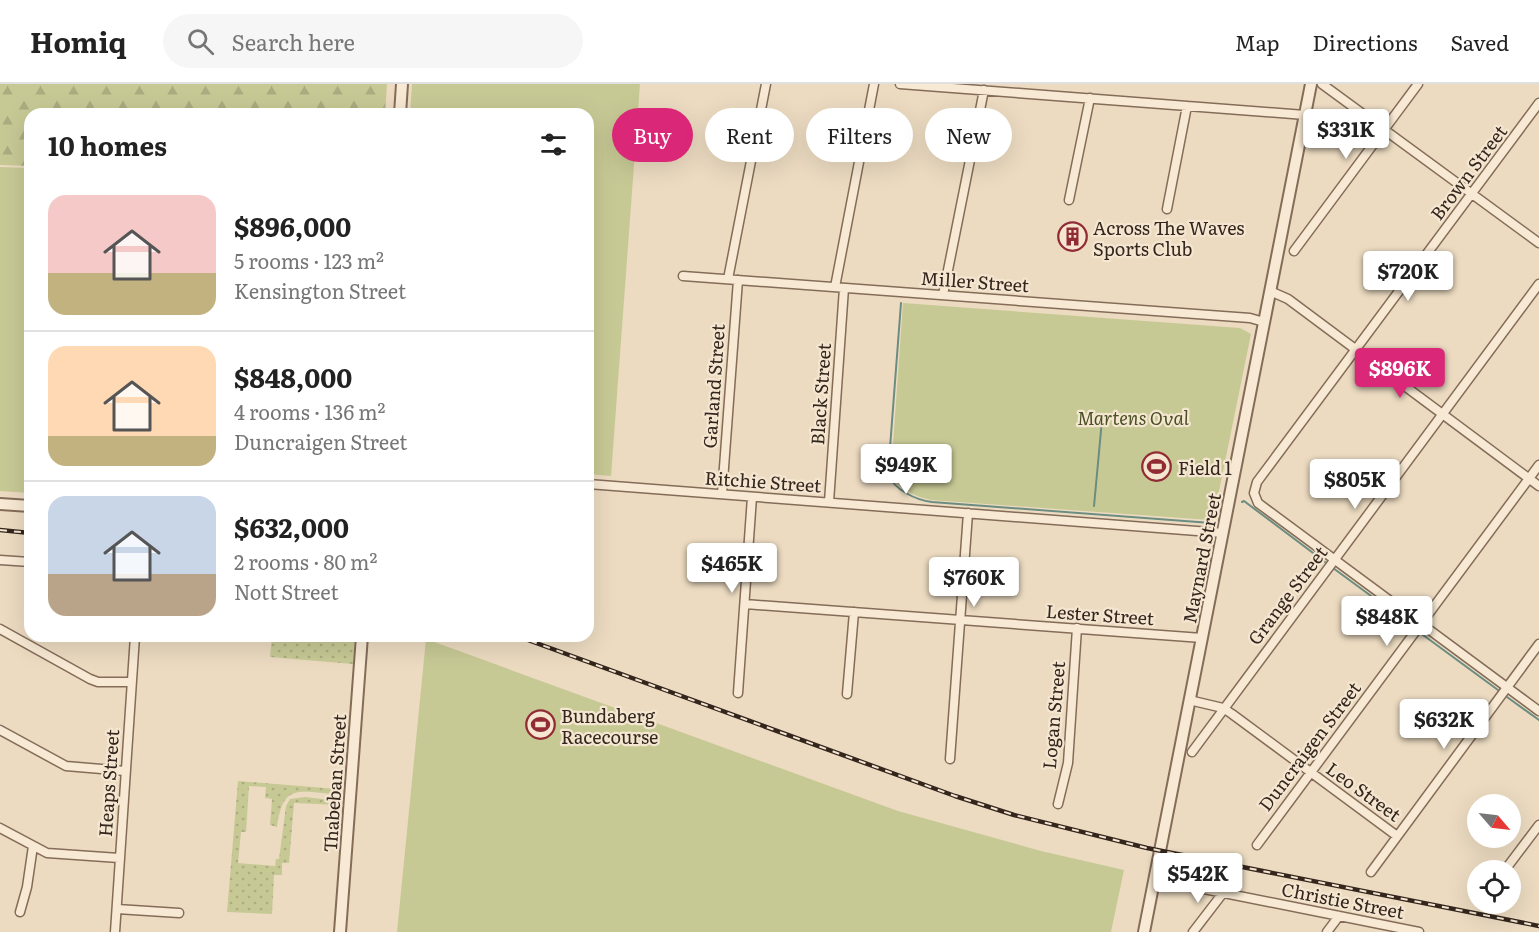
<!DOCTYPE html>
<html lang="en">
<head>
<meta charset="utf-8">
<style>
	:root { --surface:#fff; --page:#f6f6f6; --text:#222; --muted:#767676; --line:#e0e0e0; --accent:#db2777 }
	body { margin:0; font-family:Literata,serif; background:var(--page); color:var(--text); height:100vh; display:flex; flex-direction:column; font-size:22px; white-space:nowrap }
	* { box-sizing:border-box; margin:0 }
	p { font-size:20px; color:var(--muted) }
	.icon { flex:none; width:33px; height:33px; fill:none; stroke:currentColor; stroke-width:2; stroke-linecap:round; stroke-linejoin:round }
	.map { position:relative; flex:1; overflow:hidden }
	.details { position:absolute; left:24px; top:24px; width:570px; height:534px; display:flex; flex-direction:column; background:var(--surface); border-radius:18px; box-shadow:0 6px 24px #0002 }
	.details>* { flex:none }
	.top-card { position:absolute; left:612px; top:24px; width:570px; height:54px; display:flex; gap:12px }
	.needle { width:39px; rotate:118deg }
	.tools { position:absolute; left:1467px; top:710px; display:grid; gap:12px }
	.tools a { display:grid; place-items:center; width:54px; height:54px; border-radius:50%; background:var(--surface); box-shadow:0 6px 24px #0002; font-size:30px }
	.price { position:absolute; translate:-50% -51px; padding:0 14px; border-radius:6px; background:#fff; color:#222; font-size:20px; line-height:39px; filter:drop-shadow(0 2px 3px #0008) }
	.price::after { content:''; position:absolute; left:50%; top:36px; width:18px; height:14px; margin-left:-9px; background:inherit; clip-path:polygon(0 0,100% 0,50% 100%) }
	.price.current { background:var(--accent); color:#fff }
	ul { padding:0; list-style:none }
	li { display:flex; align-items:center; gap:18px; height:150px; padding:0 24px }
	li+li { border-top:2px solid var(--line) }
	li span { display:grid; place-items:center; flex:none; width:168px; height:120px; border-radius:18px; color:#555 }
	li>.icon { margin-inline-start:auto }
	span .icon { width:72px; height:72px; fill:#fffc; stroke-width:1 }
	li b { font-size:26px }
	h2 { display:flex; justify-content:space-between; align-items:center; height:72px; padding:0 24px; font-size:26px }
	.chip { padding:0 21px; border-radius:27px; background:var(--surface); box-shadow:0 6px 24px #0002; font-size:21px; line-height:54px }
	.chip.current { background:var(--accent); color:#fff }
	header { display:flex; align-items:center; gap:36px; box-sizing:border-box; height:84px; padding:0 30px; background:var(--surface); border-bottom:2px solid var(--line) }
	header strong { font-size:28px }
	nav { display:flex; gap:33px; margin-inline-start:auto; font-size:21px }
	.search { width:420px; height:54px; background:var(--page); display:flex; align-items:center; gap:15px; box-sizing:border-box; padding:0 21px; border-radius:33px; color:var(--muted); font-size:22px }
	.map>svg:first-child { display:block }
	.grass { fill:url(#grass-dots) }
	.forest { fill:url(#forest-firs) }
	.park { fill:#c7c995 }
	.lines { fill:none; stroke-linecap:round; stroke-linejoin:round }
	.stream { stroke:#6b8c81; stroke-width:2 }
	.minor-casing { stroke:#846c59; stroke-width:11 }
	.tertiary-casing { stroke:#846c59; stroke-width:14 }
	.minor { stroke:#f7e9d3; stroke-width:8 }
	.tertiary { stroke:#f7e9d3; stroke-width:10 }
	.rail-casing { stroke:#34261d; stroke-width:4.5 }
	.rail { stroke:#f4e6d0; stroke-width:2; stroke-dasharray:7; stroke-linecap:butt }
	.labels { text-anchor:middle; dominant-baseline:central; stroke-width:4.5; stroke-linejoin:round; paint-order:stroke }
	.street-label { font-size:18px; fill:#34261d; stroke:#f4e6d0 }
	.poi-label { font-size:18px; fill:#34261d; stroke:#f4e6d0; text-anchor:start }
	.park-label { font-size:18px; font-style:italic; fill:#495024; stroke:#f4e6d0 }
</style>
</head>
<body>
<header>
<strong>Homiq</strong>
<div class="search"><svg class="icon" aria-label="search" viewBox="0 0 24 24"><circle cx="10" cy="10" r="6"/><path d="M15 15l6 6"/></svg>Search here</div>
<nav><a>Map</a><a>Directions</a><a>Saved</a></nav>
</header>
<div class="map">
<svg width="1539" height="848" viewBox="0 0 1539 848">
	<defs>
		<pattern id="grass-dots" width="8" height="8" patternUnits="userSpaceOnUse" patternTransform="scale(1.5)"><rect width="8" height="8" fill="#c7c995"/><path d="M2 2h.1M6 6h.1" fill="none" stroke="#acac80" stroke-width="1.8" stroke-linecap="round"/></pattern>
		<pattern id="forest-firs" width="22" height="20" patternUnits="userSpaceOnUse" patternTransform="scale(1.5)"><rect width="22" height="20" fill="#c7c995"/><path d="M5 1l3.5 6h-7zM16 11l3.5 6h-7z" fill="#acac80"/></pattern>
	</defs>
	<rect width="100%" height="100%" fill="#ecdbc1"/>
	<path class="grass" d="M272,552H355L353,580L270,573Z
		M238,697L337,705L336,710C299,708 283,698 277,743L270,741L272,715L265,714L266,703L249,702L246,748H241L238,779L275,782L276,775H279L286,722L290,715L305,713L339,717V721L294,719L289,779H282V791H274L272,830L227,828Z"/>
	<path class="forest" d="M0,0H387L385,30H30V82L0,81Z"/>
	<path class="park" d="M412,0H640L611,392L588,390V30H410Z
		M0,83L30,84V409L0,407Z
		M903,219L1240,244L1251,250L1217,417L1210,436L931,416C917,413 895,404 891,389Z
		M426,555L898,727L1041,767L1124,786L1111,848H397Z"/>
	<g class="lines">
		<path class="stream" d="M901,219L888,390C894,406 916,416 932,418L1211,439
			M1242,418L1244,417L1325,478
			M1094,422L1102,336
			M1333,484L1412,542
			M1419,548L1498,606
			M1507,613L1539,636"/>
		<defs>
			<path id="minor" d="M900,0L1305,31
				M1322,0L1539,159
				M1539,19L1257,398L1254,409L1258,419L1539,627
				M1069,116L1090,14
				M1167,125L1187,22
				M1294,167L1418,0
				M683,192L1250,234L1264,238
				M728,195L766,0
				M835,203L874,0
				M1270,207L1288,215L1539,402
				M943,211L984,6
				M588,400L1223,449
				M722,410L738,196
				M829,418L844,204
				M0,476L30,478
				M745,520L1202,554
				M0,545L90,595L98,598H131
				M738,609L752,413
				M847,610L854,528
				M1189,616L1223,624L1232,630L1397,752
				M0,646L66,682L125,687
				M1192,668L1539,200
				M950,675L968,429
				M1058,720L1068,679L1077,544
				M0,744L47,769L119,774
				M1257,761L1539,381
				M1505,786L1539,741
				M1371,788L1539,560
				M1154,795L1419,848
				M117,825L179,829
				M20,828L27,803L33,762
				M115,848L135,552
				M1193,848L1223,809
				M1327,848L1339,832"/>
			<path id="tertiary" d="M400,30L402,0
				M0,420L30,422
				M340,848L362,552
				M1144,848L1311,0"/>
		</defs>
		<use href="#minor" class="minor-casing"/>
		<use href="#tertiary" class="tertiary-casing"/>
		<use href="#minor" class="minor"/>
		<use href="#tertiary" class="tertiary"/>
		<defs>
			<path id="rail" d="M0,446L30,449
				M517,552L955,712L1014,731L1147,764L1539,842"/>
		</defs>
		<use href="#rail" class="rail-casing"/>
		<use href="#rail" class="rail"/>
	</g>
	<defs>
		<symbol id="building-ring" viewBox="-11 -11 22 22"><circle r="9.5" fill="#f4e6d0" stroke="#912c35" stroke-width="1.5"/><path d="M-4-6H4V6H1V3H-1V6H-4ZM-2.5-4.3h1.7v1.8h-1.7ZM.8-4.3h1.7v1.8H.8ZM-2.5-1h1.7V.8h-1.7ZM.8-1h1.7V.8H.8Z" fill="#912c35"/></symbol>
		<symbol id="stadium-ring" viewBox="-11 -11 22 22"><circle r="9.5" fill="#f4e6d0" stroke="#912c35" stroke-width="1.5"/><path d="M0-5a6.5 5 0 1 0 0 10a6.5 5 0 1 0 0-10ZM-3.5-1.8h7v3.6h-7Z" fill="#912c35"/></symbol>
	</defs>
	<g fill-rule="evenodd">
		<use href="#building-ring" x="1056" y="136" width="33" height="33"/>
		<use href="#stadium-ring" x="1140" y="366" width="33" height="33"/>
		<use href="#stadium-ring" x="524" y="624" width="33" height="33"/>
	</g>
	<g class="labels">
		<g class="street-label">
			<text transform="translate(1468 88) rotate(-53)">Brown Street</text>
			<text transform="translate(975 197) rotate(4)">Miller Street</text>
			<text transform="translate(713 302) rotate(-86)">Garland Street</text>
			<text transform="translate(820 310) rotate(-86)">Black Street</text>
			<text transform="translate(763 397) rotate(4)">Ritchie Street</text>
			<text transform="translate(1201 474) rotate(-79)">Maynard Street</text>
			<text transform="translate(1287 511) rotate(-53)">Grange Street</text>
			<text transform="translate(1100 530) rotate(4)">Lester Street</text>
			<text transform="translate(1053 631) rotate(-85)">Logan Street</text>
			<text transform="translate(1309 662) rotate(-53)">Duncraigen Street</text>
			<text transform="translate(108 699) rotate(-86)">Heaps Street</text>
			<text transform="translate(334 699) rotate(-86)">Thabeban Street</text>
			<text transform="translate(1364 707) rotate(36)">Leo Street</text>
			<text transform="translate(1343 816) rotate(11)">Christie Street</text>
		</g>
		<g class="poi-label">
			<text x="1093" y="143">Across The Waves<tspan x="1093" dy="21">Sports Club</tspan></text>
			<text x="1178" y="383">Field 1</text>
			<text x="561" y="631">Bundaberg<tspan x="561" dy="21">Racecourse</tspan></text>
		</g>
		<g class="park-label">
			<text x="1133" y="333">Martens Oval</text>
		</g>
	</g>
</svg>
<div class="tools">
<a><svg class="needle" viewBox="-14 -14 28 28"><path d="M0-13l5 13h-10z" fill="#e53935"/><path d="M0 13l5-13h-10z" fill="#767676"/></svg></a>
<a><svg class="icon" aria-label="locate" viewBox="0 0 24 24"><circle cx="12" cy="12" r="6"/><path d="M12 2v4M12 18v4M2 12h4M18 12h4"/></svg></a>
</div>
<b class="price" style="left:1346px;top:76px">$331K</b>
<b class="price" style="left:1408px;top:218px">$720K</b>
<b class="price current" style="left:1400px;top:315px">$896K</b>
<b class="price" style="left:906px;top:411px">$949K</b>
<b class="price" style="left:1355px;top:426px">$805K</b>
<b class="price" style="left:732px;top:510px">$465K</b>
<b class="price" style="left:974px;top:524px">$760K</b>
<b class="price" style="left:1387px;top:563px">$848K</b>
<b class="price" style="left:1444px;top:666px">$632K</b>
<b class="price" style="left:1198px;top:820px">$542K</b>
<div class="top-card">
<a class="chip current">Buy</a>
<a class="chip">Rent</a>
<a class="chip">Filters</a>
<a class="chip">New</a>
</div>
<section class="details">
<h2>10 homes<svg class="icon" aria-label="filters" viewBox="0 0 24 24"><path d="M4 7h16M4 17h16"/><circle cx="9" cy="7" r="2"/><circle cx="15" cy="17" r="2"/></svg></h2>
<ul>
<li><span style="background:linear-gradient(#f6c9c9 65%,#c2b280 0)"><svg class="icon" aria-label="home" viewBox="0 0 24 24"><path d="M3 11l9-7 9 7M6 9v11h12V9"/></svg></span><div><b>$896,000</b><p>5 rooms · 123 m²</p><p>Kensington Street</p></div></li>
<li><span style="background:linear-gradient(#ffd9b3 75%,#c2b280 0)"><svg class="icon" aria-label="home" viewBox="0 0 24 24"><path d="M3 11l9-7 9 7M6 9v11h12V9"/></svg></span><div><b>$848,000</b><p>4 rooms · 136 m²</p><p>Duncraigen Street</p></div></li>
<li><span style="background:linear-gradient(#c9d6e8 65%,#b9a48a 0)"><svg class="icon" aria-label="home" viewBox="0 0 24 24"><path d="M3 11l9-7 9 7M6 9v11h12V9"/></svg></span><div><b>$632,000</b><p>2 rooms · 80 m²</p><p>Nott Street</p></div></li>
</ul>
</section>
</div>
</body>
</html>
